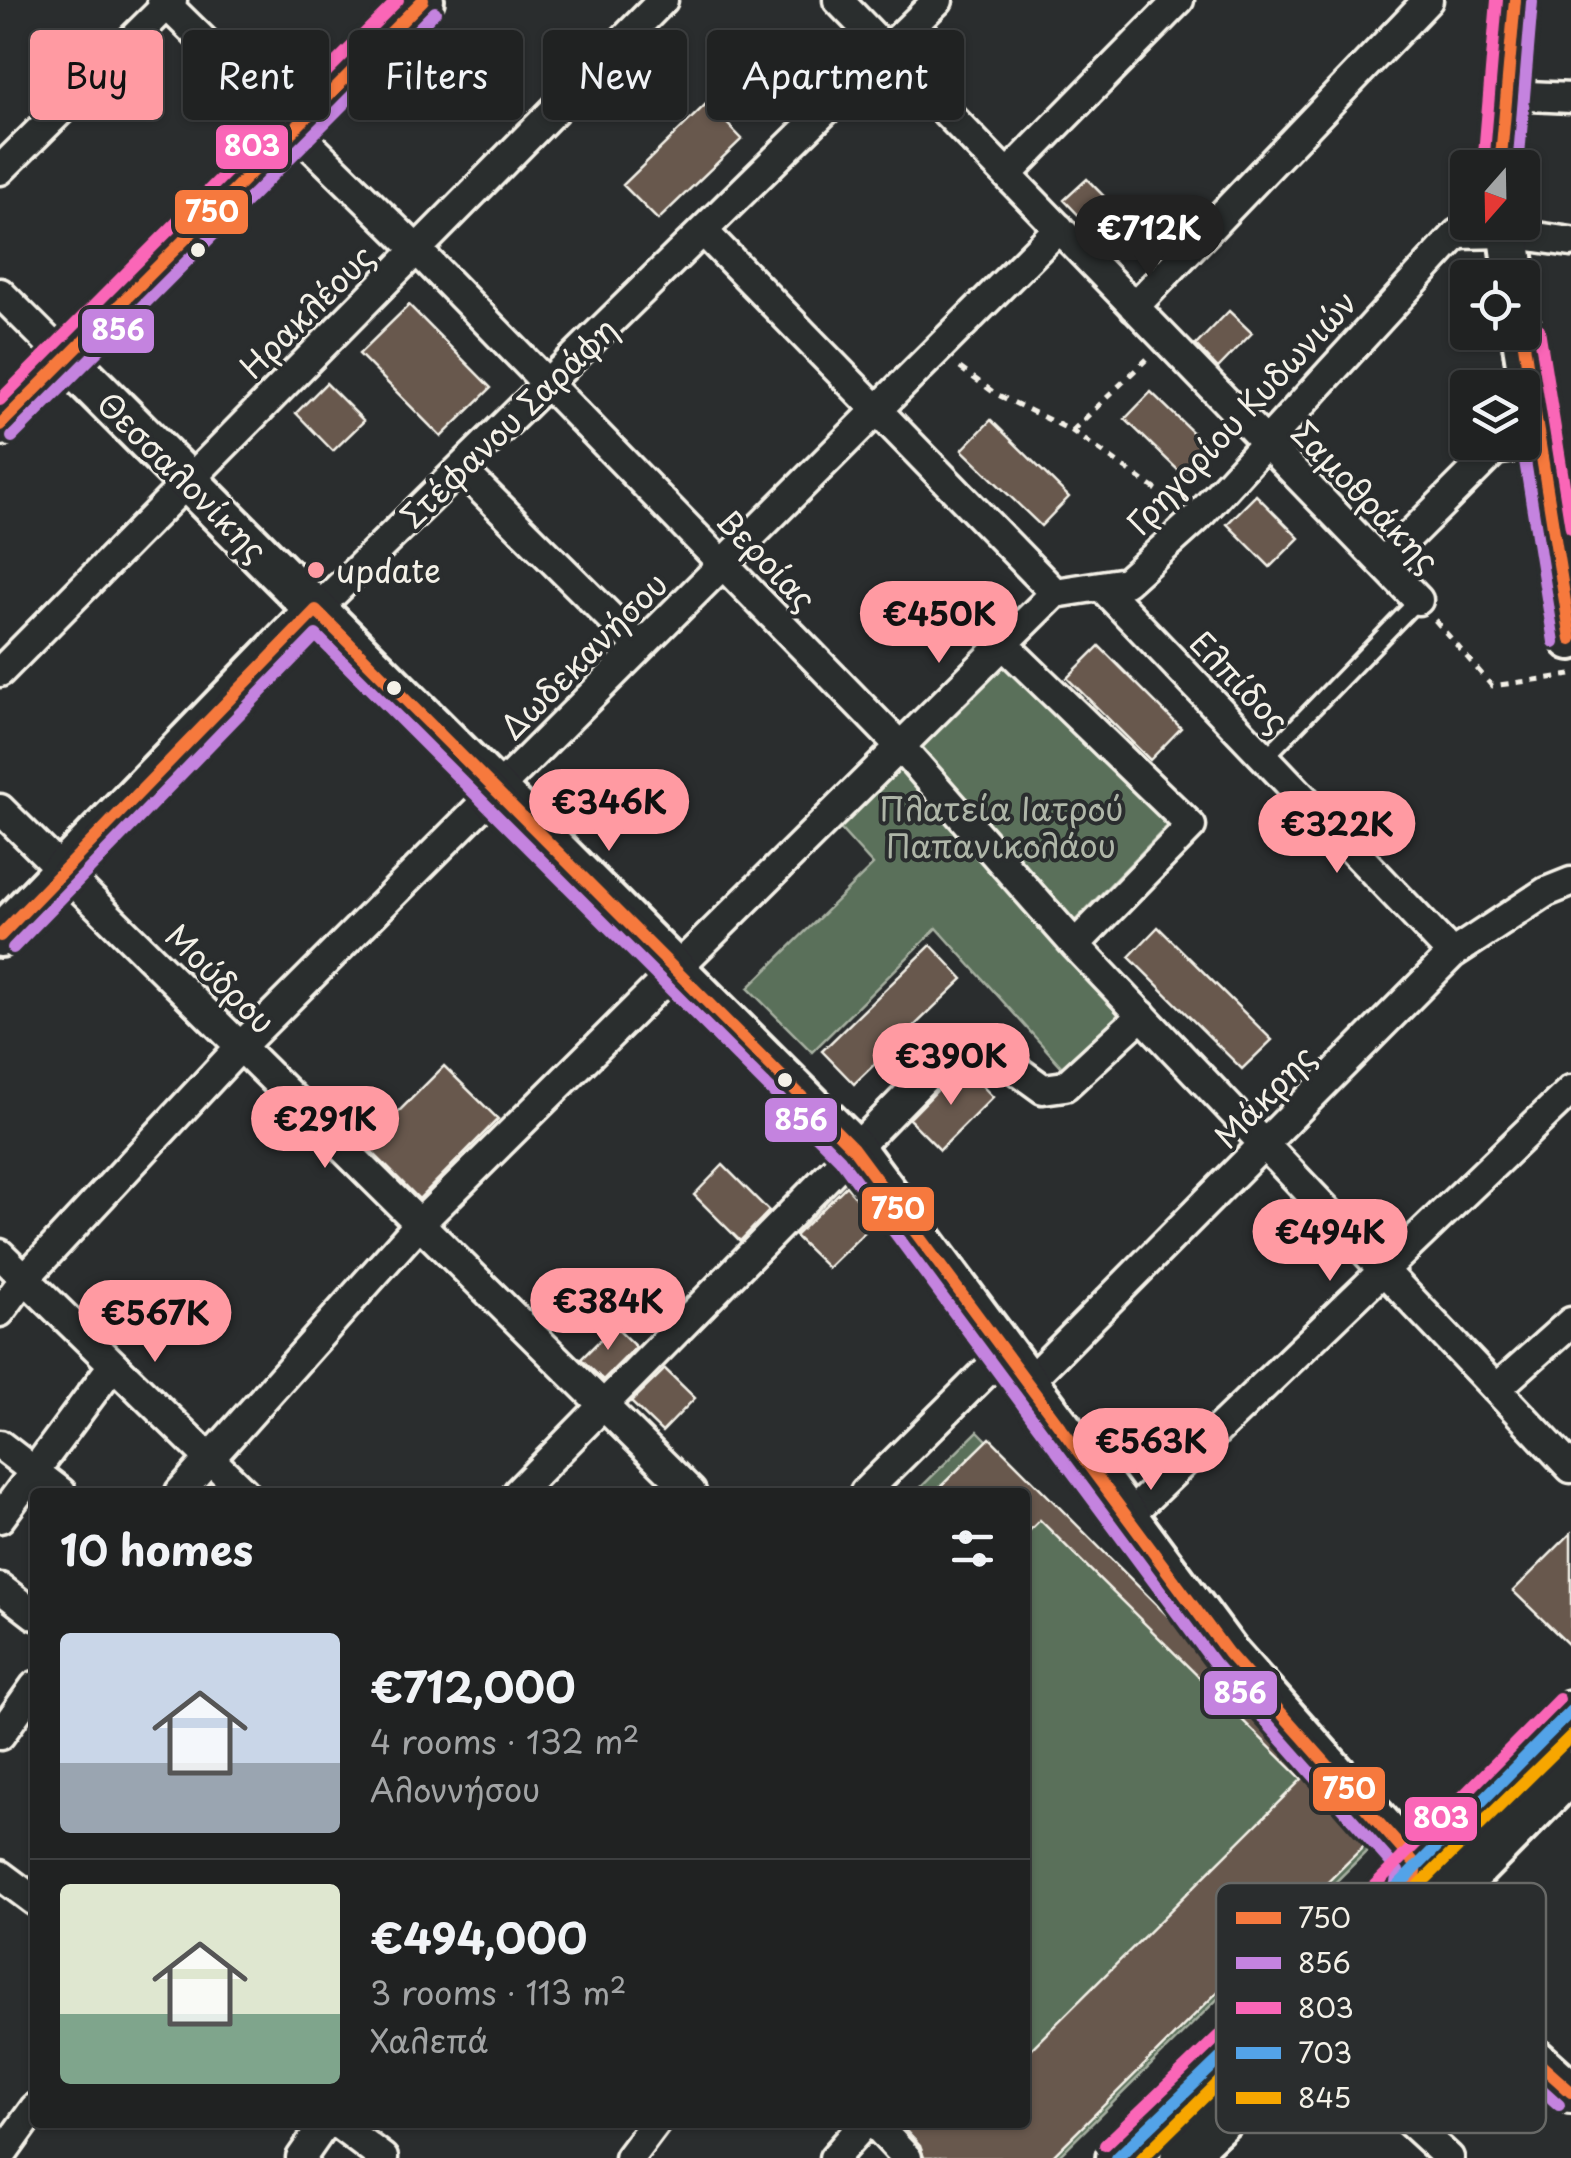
<!DOCTYPE html>
<html lang="en">
<head>
<meta charset="utf-8">
<style>
	:root { --surface:#202222; --page:#2d2f2f; --text:#f1f3f6; --muted:#a2a4a5; --line:#3d3f40; --accent:#ff9aa2 }
	body { margin:0; font-family:"Playpen Sans",sans-serif; background:var(--page); color:var(--text); height:100vh; display:flex; flex-direction:column; font-size:38px; white-space:nowrap }
	* { box-sizing:border-box; margin:0 }
	p { font-size:32px; color:var(--muted) }
	.icon { flex:none; width:55px; height:55px; fill:none; stroke:currentColor; stroke-width:2; stroke-linecap:round; stroke-linejoin:round }
	.map { position:relative; flex:1; overflow:hidden }
	.panel { position:absolute; left:30px; top:1488px; width:1000px; height:640px; display:flex; flex-direction:column; background:var(--surface); border-radius:10px; box-shadow:0 2px 8px #0004,0 0 0 2px var(--line) }
	.panel>* { flex:none }
	.guide { position:absolute; left:30px; top:30px; width:1000px; height:90px; display:flex; gap:20px }
	.needle { width:65px; rotate:200deg }
	.tools { position:absolute; left:1450px; top:150px; display:grid; gap:20px }
	.tools a { display:grid; place-items:center; width:90px; height:90px; border-radius:10px; background:var(--surface); box-shadow:0 2px 8px #0004,0 0 0 2px var(--line); font-size:50px }
	.price { position:absolute; translate:-50% -85px; padding:0 22px; border-radius:35px; background:var(--accent); color:#111; font-size:32px; line-height:65px; filter:drop-shadow(0 2px 5px #0008) }
	.price::after { content:''; position:absolute; left:50%; top:60px; width:30px; height:22px; margin-left:-15px; background:inherit; clip-path:polygon(0 0,100% 0,50% 100%) }
	.price.active { background:#222; color:#fff }
	ul { padding:0; list-style:none }
	li { display:flex; align-items:center; gap:30px; height:250px; padding:0 30px }
	li+li { border-top:2px solid var(--line) }
	li span { display:grid; place-items:center; flex:none; width:280px; height:200px; border-radius:10px; color:#555 }
	li>.icon { margin-inline-start:auto }
	span .icon { width:120px; height:120px; fill:#fffc; stroke-width:1 }
	li b { font-size:42px }
	h2 { display:flex; justify-content:space-between; align-items:center; height:120px; padding:0 30px; font-size:42px }
	.pill { padding:0 35px; border-radius:10px; background:var(--surface); box-shadow:0 2px 8px #0004,0 0 0 2px var(--line); font-size:35px; line-height:90px }
	.pill.active { background:var(--accent); color:#111 }
	.map>svg:first-child { display:block }
	.green { fill:#5a6f5a; stroke:#a7b0a1; stroke-width:2.5 }
	.building { fill:#67584e; stroke:#f4f1e8; stroke-width:2.5 }
	.lines { fill:none; stroke-linecap:round; stroke-linejoin:round }
	.lane-casing { stroke:#f4f1e8; stroke-width:21 }
	.street-casing { stroke:#f4f1e8; stroke-width:35 }
	.secondary-casing { stroke:#f4f1e8; stroke-width:48 }
	.path { stroke:#f4f1e8; stroke-width:5; stroke-dasharray:8 8; stroke-linecap:butt }
	.lane { stroke:#2a2d2e; stroke-width:14 }
	.street { stroke:#2a2d2e; stroke-width:28 }
	.secondary { stroke:#2a2d2e; stroke-width:40 }
	.bus-1-casing { stroke:#2a2d2e; stroke-width:20 }
	.bus-2-casing { stroke:#2a2d2e; stroke-width:20 }
	.bus-3-casing { stroke:#2a2d2e; stroke-width:20 }
	.bus-4-casing { stroke:#2a2d2e; stroke-width:20 }
	.bus-5-casing { stroke:#2a2d2e; stroke-width:20 }
	.bus-1 { stroke:#f6793e; stroke-width:12 }
	.bus-2 { stroke:#c483df; stroke-width:12 }
	.bus-3 { stroke:#fa66b7; stroke-width:12 }
	.bus-4 { stroke:#53a3e8; stroke-width:12 }
	.bus-5 { stroke:#f7a600; stroke-width:12 }
	.bus-dot { fill:#f4f1e8; stroke:#2a2d2e; stroke-width:4 }
	.poi-dot { fill:#ff9aa2; stroke:#2a2d2e; stroke-width:4 }
	.labels { text-anchor:middle; dominant-baseline:central; stroke-width:8; stroke-linejoin:round; paint-order:stroke }
	.street-label { font-size:32px; fill:#f4f1e8; stroke:#2a2d2e }
	.poi-label { font-size:32px; fill:#f4f1e8; stroke:#2a2d2e; text-anchor:start }
	.park-label { font-size:32px; fill:#afb6a8; stroke:#2a2d2e }
	.key { fill:#2a2d2e; stroke:#676866; stroke-width:2.5 }
	.key-label { font-size:28px; fill:#f4f1e8 }
	.line-badge { stroke:#2a2d2e; stroke-width:4 }
	.badge-label { font-size:28px; text-anchor:middle; font-weight:bold; fill:#fff }
</style>
</head>
<body>
<div class="map">
<svg width="1571" height="2158" viewBox="0 0 1571 2158">
	<rect width="100%" height="100%" fill="#2a2d2e"/>
	<filter id="ink" filterUnits="userSpaceOnUse"><feTurbulence type="fractalNoise" baseFrequency=".01" numOctaves="2"/><feDisplacementMap in="SourceGraphic" scale="20" xChannelSelector="R" yChannelSelector="G"/><feConvolveMatrix kernelMatrix="1 2 1 2 8 2 1 2 1" color-interpolation-filters="sRGB"/></filter>
	<g filter="url(#ink)">
		<path class="green" d="M1003,658L1169,824L1057,939L1125,1009L1062,1067L937,928L812,1052L748,988L873,865L835,823Z
			M978,1431L1377,1841L1057,2158H888L852,2123L1025,2122V1492H916Z"/>
		<path class="building" d="M707,103L742,139L658,220L623,185Z
			M1087,179L1141,234L1118,256L1064,200Z
			M409,305L491,388L441,437L359,354Z
			M1229,311L1252,333L1218,368L1196,345Z
			M326,383L364,421L333,451L296,413Z
			M1151,392L1209,448L1183,475L1125,419Z
			M991,420L1069,497L1041,526L962,450Z
			M1256,495L1299,538L1270,567L1227,524Z
			M1099,646L1181,728L1150,760L1067,678Z
			M1158,927L1272,1040L1242,1069L1129,957Z
			M931,945L963,979L854,1084L822,1051Z
			M962,1065L993,1097L940,1150L909,1119Z
			M444,1066L498,1119L419,1199L365,1145Z
			M723,1165L769,1211L740,1241L694,1195Z
			M846,1186L877,1220L828,1268L795,1236Z
			M614,1326L636,1347L603,1380L581,1359Z
			M665,1369L695,1398L662,1432L631,1402Z
			M990,1438L1177,1625L1210,1669L1366,1844L1051,2158H924L920,2146L898,2122H1025V2055L1302,1779L1040,1520L1025,1535V1492H935Z
			M1571,1533V1647L1513,1591Z"/>
		<g class="lines">
			<defs>
				<path id="lane" d="M1265,758L1418,600"/>
				<path id="street" d="M162,0L416,249L899,745L1075,945L1571,1468
					M838,0L1418,600
					M1506,95L1571,98
					M0,170L172,0
					M1007,175L1179,0
					M704,232L1055,593
					M0,293L66,359
					M1134,307L1428,0
					M461,469L640,647
					M1382,563L1495,450L1538,443
					M1102,587L1452,954
					M316,610L938,0
					M1003,644L1191,826L1075,945
					M0,672L663,0
					M0,809L691,1492
					M0,1254L244,1492
					M0,1312L25,1278L240,1047L1059,228
					M1026,1384L1452,954L1546,892L1571,882
					M1496,1389L1571,1322
					M0,1445L61,1492
					M180,1492L419,1224L1055,593L1126,582L1197,518L1457,234L1509,233L1571,242
					M518,1492L955,1047H985L1043,1089L1065,1086L1142,1015
					M865,1492L1004,1354
					M0,1518L113,1365
					M1126,1518L1571,1090
					M0,1588L35,1615
					M0,1735L35,1686
					M0,1875L35,1901
					M1313,2033L1449,2158
					M335,2122L383,2158
					M873,2122L907,2158
					M0,2157L35,2108
					M301,2158L326,2122
					M629,2158L656,2122
					M834,2158L866,2122"/>
				<path id="secondary" d="M1500,168L1515,0
					M1507,222L1515,278
					M1522,332L1571,639
					M66,359L853,1148L1228,1653L1417,1866
					M0,425L423,0
					M0,936L316,610
					M1385,1926L1571,2092
					M1117,2158L1371,1913L1571,1711
					M1181,2158L1313,2033L1571,1772"/>
			</defs>
			<use href="#lane" class="lane-casing"/>
			<use href="#street" class="street-casing"/>
			<use href="#secondary" class="secondary-casing"/>
			<path class="path" d="M960,368L996,394L1072,431L1174,502
				M1072,431L1149,357
				M1435,620L1492,686L1571,675"/>
			<use href="#lane" class="lane"/>
			<use href="#street" class="street"/>
			<use href="#secondary" class="secondary"/>
			<defs>
				<path id="bus-1" d="M1500,168L1515,0
					M1522,332L1571,639
					M0,425L423,0
					M0,936L316,610L853,1148L1228,1653L1417,1866L1403,1942L1571,2092"/>
				<path id="bus-2" d="M1518,168L1532,2
					M12,437L435,12
					M1522,442L1554,642
					M13,948L316,635L840,1159L1214,1663L1398,1871L1386,1941L1389,1952L1559,2105"/>
				<path id="bus-3" d="M1483,166L1497,0
					M1539,329L1571,528
					M0,400L398,0
					M1105,2145L1359,1901L1559,1699"/>
				<path id="bus-4" d="M1117,2158L1371,1913L1571,1711"/>
				<path id="bus-5" d="M1142,2158L1571,1736"/>
			</defs>
			<use href="#bus-1" class="bus-1-casing"/>
			<use href="#bus-2" class="bus-2-casing"/>
			<use href="#bus-3" class="bus-3-casing"/>
			<use href="#bus-4" class="bus-4-casing"/>
			<use href="#bus-5" class="bus-5-casing"/>
			<use href="#bus-1" class="bus-1"/>
			<use href="#bus-2" class="bus-2"/>
			<use href="#bus-3" class="bus-3"/>
			<use href="#bus-4" class="bus-4"/>
			<use href="#bus-5" class="bus-5"/>
		</g>
	</g>
	<g class="bus-dot">
		<circle cx="198" cy="250" r="9"/>
		<circle cx="394" cy="688" r="9"/>
		<circle cx="785" cy="1080" r="9"/>
	</g>
	<circle class="poi-dot" cx="316" cy="570" r="10"/>
	<g class="labels">
		<g class="street-label">
			<text transform="translate(306 311) rotate(-45)">Ηρακλέους</text>
			<text transform="translate(1241 412) rotate(-47)">Γρηγορίου Κυδωνιών</text>
			<text transform="translate(508 422) rotate(-44)">Στέφανου Σαράφη</text>
			<text transform="translate(183 476) rotate(45)">Θεσσαλονίκης</text>
			<text transform="translate(1366 496) rotate(46)">Σαμοθράκης</text>
			<text transform="translate(767 559) rotate(46)">Βεροίας</text>
			<text transform="translate(583 655) rotate(-45)">Δωδεκανήσου</text>
			<text transform="translate(1240 681) rotate(46)">Ελπίδος</text>
			<text transform="translate(221 978) rotate(45)">Μούδρου</text>
			<text transform="translate(1264 1096) rotate(-46)">Μάκρης</text>
		</g>
		<g class="poi-label">
			<text x="336" y="570">update</text>
		</g>
		<g class="park-label">
			<text x="1001" y="808">Πλατεία Ιατρού<tspan x="1001" dy="37">Παπανικολάου</tspan></text>
		</g>
	</g>
	<rect x="1216" y="1883" width="330" height="250" rx="15" class="key"/>
	<rect x="1236" y="1912" width="45" height="12" fill="#f6793e"/>
	<rect x="1236" y="1957" width="45" height="12" fill="#c483df"/>
	<rect x="1236" y="2002" width="45" height="12" fill="#fa66b7"/>
	<rect x="1236" y="2047" width="45" height="12" fill="#53a3e8"/>
	<rect x="1236" y="2092" width="45" height="12" fill="#f7a600"/>
	<g class="key-label">
		<text x="1298" y="1928">750</text>
		<text x="1298" y="1973">856</text>
		<text x="1298" y="2018">803</text>
		<text x="1298" y="2063">703</text>
		<text x="1298" y="2108">845</text>
	</g>
	<g class="line-badge">
		<rect x="214" y="123" width="76" height="48" rx="10" fill="#fa66b7"/>
		<rect x="173" y="188" width="77" height="48" rx="10" fill="#f6793e"/>
		<rect x="80" y="307" width="76" height="48" rx="10" fill="#c483df"/>
		<rect x="763" y="1096" width="76" height="48" rx="10" fill="#c483df"/>
		<rect x="860" y="1185" width="76" height="48" rx="10" fill="#f6793e"/>
		<rect x="1202" y="1669" width="77" height="48" rx="10" fill="#c483df"/>
		<rect x="1311" y="1765" width="76" height="48" rx="10" fill="#f6793e"/>
		<rect x="1403" y="1795" width="76" height="48" rx="10" fill="#fa66b7"/>
	</g>
	<g class="badge-label">
		<text x="252" y="156">803</text>
		<text x="212" y="222">750</text>
		<text x="118" y="340">856</text>
		<text x="801" y="1130">856</text>
		<text x="898" y="1219">750</text>
		<text x="1240" y="1703">856</text>
		<text x="1349" y="1799">750</text>
		<text x="1441" y="1828">803</text>
	</g>
</svg>
<div class="tools">
<a><svg class="needle" viewBox="-14 -14 28 28"><path d="M0-13l5 13h-10z" fill="#e53935"/><path d="M0 13l5-13h-10z" fill="#a2a4a5"/></svg></a>
<a><svg class="icon" aria-label="locate" viewBox="0 0 24 24"><circle cx="12" cy="12" r="6"/><path d="M12 2v4M12 18v4M2 12h4M18 12h4"/></svg></a>
<a><svg class="icon" aria-label="layers" viewBox="0 0 24 24"><path d="M12 4l9 5-9 5-9-5zM3 14l9 5 9-5"/></svg></a>
</div>
<b class="price active" style="left:1149px;top:280px">€712K</b>
<b class="price" style="left:939px;top:666px">€450K</b>
<b class="price" style="left:609px;top:854px">€346K</b>
<b class="price" style="left:1337px;top:876px">€322K</b>
<b class="price" style="left:951px;top:1108px">€390K</b>
<b class="price" style="left:325px;top:1171px">€291K</b>
<b class="price" style="left:1330px;top:1284px">€494K</b>
<b class="price" style="left:608px;top:1353px">€384K</b>
<b class="price" style="left:155px;top:1365px">€567K</b>
<b class="price" style="left:1151px;top:1493px">€563K</b>
<div class="guide">
<a class="pill active">Buy</a>
<a class="pill">Rent</a>
<a class="pill">Filters</a>
<a class="pill">New</a>
<a class="pill">Apartment</a>
</div>
<section class="panel">
<h2>10 homes<svg class="icon" aria-label="filters" viewBox="0 0 24 24"><path d="M4 7h16M4 17h16"/><circle cx="9" cy="7" r="2"/><circle cx="15" cy="17" r="2"/></svg></h2>
<ul>
<li><span style="background:linear-gradient(#c9d6e8 65%,#9aa5b1 0)"><svg class="icon" aria-label="home" viewBox="0 0 24 24"><path d="M3 11l9-7 9 7M6 9v11h12V9"/></svg></span><div><b>€712,000</b><p>4 rooms · 132 m²</p><p>Αλοννήσου</p></div></li>
<li><span style="background:linear-gradient(#dfe7d0 65%,#7fa58c 0)"><svg class="icon" aria-label="home" viewBox="0 0 24 24"><path d="M3 11l9-7 9 7M6 9v11h12V9"/></svg></span><div><b>€494,000</b><p>3 rooms · 113 m²</p><p>Χαλεπά</p></div></li>
</ul>
</section>
</div>
</body>
</html>
